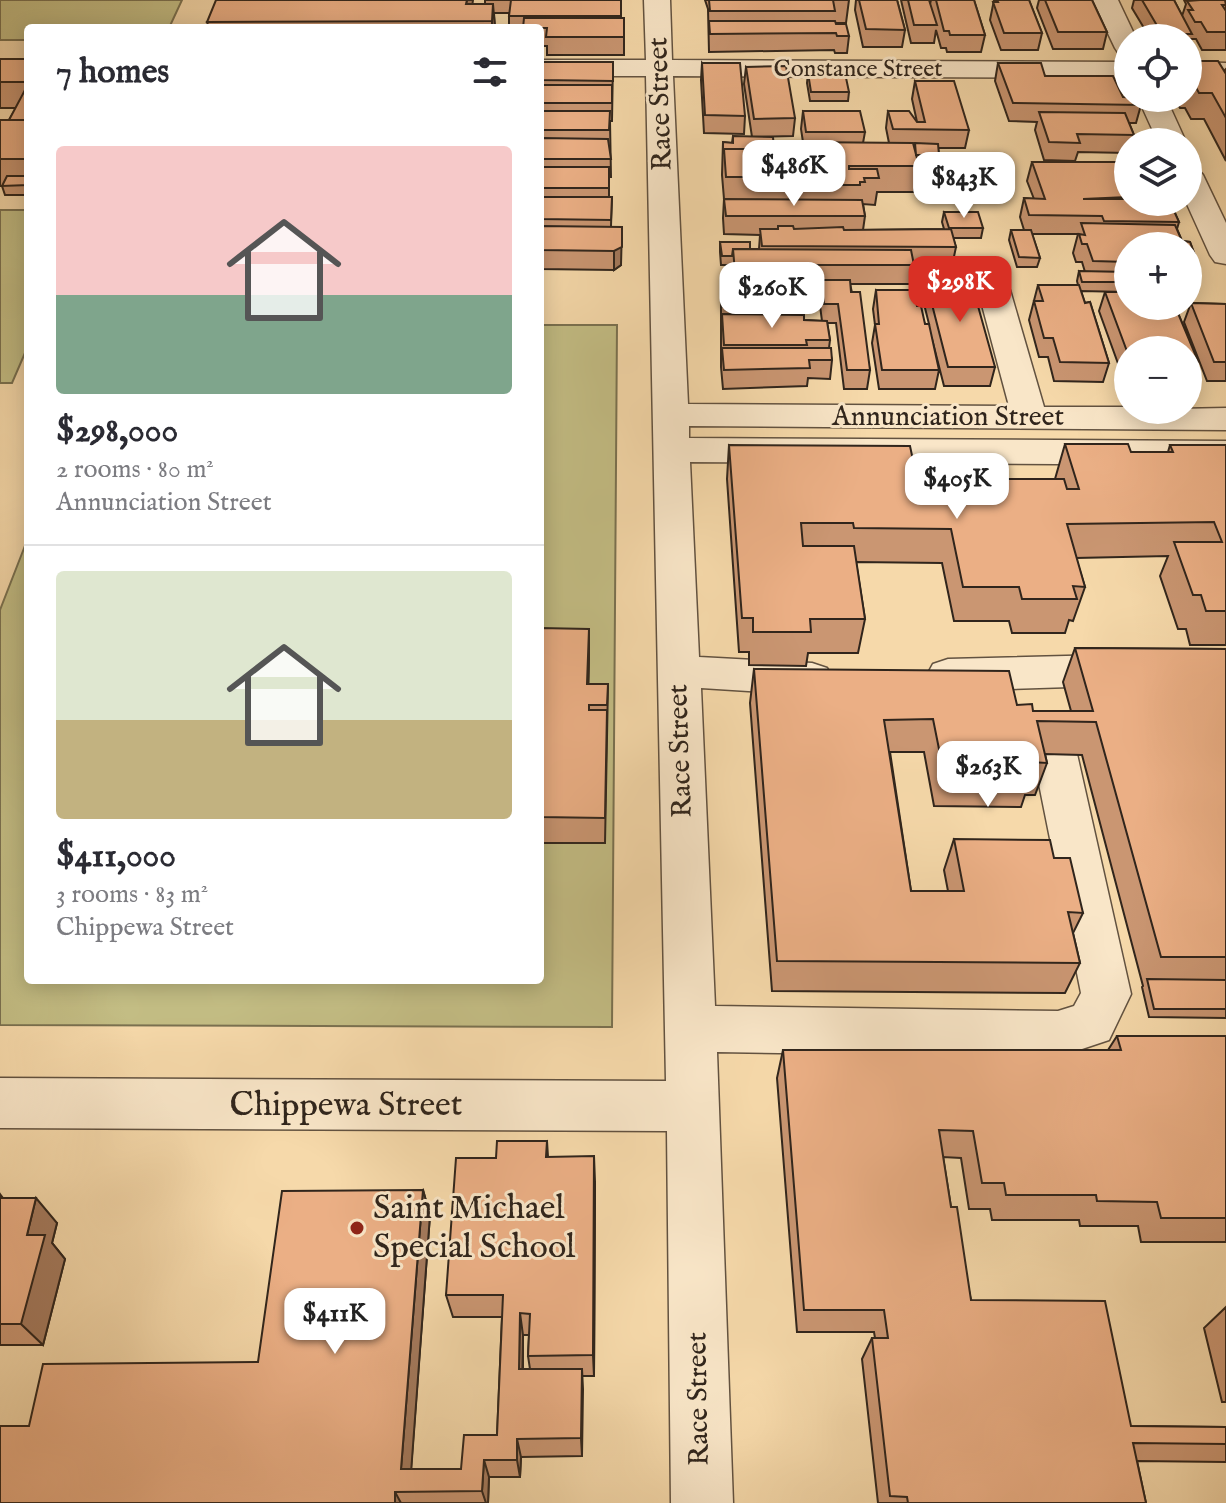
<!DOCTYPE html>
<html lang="en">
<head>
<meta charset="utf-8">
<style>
	:root { --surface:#fff; --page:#f2f2f3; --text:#2b2b33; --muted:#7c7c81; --line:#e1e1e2; --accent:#d93025 }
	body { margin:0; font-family:"IM FELL English",serif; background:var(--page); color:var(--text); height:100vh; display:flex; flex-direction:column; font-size:30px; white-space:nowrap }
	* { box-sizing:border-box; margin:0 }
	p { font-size:26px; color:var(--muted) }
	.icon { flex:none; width:44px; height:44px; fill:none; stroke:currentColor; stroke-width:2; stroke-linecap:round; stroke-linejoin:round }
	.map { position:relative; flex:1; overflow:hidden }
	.drawer { position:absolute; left:24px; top:24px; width:520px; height:960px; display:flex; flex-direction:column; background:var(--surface); border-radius:8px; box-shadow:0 4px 20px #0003 }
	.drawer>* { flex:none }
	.tools { position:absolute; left:1114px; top:24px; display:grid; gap:16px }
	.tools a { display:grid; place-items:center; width:88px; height:88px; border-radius:50%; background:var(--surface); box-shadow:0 4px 20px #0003; font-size:40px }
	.price { position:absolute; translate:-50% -68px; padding:0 18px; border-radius:16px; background:#fff; color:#222; font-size:26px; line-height:52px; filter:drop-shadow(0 2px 4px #0008) }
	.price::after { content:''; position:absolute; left:50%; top:48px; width:24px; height:18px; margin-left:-12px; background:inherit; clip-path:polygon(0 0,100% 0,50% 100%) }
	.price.current { background:var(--accent); color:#fff }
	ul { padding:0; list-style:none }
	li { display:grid; align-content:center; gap:16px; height:424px; padding:0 32px }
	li+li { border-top:2px solid var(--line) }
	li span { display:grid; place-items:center; height:248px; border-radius:8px; color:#555 }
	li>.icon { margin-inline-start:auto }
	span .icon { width:144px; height:144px; fill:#fffc; stroke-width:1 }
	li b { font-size:34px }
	h2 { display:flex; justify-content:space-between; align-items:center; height:96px; padding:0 32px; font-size:34px }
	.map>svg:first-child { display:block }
	.green { fill:#c3bd84; stroke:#7a7150; stroke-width:2 }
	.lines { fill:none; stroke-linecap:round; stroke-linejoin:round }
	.minor-casing { stroke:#625240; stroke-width:3 }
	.minor { fill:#f9e6c8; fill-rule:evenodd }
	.wall { fill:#ca9672; stroke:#30251c; stroke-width:2; fill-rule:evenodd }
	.shaded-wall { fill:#a47a5d; stroke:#30251c; stroke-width:2 }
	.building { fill:#ebaf85; stroke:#30251c; stroke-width:2 }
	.poi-dot { fill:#8f2418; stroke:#f9e6c8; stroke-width:3 }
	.labels { text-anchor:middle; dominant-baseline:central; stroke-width:6; stroke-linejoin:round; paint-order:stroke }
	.far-street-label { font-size:24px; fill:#30251c; stroke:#f9e6c8 }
	.street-label { font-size:28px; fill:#30251c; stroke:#f9e6c8 }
	.near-street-label { font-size:34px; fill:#30251c; stroke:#f9e6c8 }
	.near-poi-label { font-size:34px; fill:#30251c; stroke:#f9e6c8; text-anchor:start }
</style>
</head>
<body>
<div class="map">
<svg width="1226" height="1503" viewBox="0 0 1226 1503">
	<rect width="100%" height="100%" fill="#f6d9aa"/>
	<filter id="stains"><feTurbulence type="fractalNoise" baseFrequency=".0025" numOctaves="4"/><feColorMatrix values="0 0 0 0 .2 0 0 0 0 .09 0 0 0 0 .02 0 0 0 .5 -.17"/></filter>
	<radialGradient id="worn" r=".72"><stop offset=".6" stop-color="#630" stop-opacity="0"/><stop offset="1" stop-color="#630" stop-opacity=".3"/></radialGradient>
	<path class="green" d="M0,0H182L169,28H28V40H0Z
		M0,210H28V346L12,383H0Z
		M540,325H617L612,1027L0,1025V610L28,538V980H540Z"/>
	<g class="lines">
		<defs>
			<path id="minor" d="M644,0H670L672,60L1128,62V78L673,76L688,404L1009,406L978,290L983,283L994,280L1005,283L1010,290L1044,407H1128V410L1226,408V430L689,426V438L1226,441V465L690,462L699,657L812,663L827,668L833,679L827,690L812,695L701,688L715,1006L1058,1011L1074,1006L1081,993L1033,754L1039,742L1055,737L1071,742L1077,754L1131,994L1109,1040L1058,1057L717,1052L733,1503H671L667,1131L0,1128V1078L666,1081L646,76H540V60H646Z
				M1092,0H1118L1136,38H1128V56L1119,54L1115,48Z
				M1188,62L1226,63V79L1188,78Z
				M1138,98H1166L1186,142H1158Z
				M1188,166L1198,169L1203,175L1226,223V264L1215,262L1210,255L1186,202Z
				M1226,652V682L948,691L933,686L927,675L933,664L948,659Z"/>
		</defs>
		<use href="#minor" class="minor-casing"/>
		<use href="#minor" class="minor"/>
	</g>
	<path class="wall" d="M485,0H621V18H624V55H547V46H540V28H509V13H494L495,28H209L207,22L485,4Z
		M705,0H849L846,23H835L849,36L847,53H835L834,50L709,52L708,9Z
		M856,0H897L905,30L902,47H863L855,10Z
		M901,0H929L930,4L931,0H974L985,35L981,52H947L946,48H941L936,30L934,43H911Z
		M994,0H1029L1042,33L1038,50H1001L990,20Z
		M1039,0H1092L1107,32L1103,49H1053L1037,8Z
		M1134,0H1174L1182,16L1186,4L1184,0H1225L1226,2V50H1202L1196,39H1190L1188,46V38H1150L1132,8Z
		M0,59H28V195H5L2,186H0V120H9L16,108H0Z
		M1188,61L1224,71L1226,69V161L1204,119H1191L1185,108H1180L1175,99L1176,98H1188Z
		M540,62H613L612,121H610L611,177H609V197H612L611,226L621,265L614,270L540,269Z
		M702,63L745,116L744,134L704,133L701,80Z
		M998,63L1123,97L1141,105L1136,123H1129L1134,135L1132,142H1128V153L1078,152L1075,161L1044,160L1035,130L1037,122L1009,121L995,81Z
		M746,67L795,118L793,136L752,137L744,84Z
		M808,73L849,92L848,101H810L807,83Z
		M915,81L969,130L965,148H938L939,155L938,165L919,164L914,192H877L875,205L863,204L865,216L863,230L944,229L942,222L944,212L983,228L981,238H953L956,247L952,266L914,265L911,284H850L870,370L867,389H844L836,323H827L830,340L829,348L832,360L830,379L808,378L807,386L723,389L721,367V298L722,279H732L731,265H721L720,252V242L750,249H759L760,235L724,234L723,218L724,199L722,175L723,142L732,143L733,136L774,149H797V142H803L801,129L803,111L865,132L863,143H889L886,128L888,111L917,122L912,99ZM812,284H821L819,298L822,321L804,320L801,315L799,291H811Z
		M1032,162H1128V202H1170L1179,222L1177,229L1182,241L1190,242L1197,261L1191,279H1188V246H1128V306H1175L1198,361L1191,380H1188V350H1128V380H1124L1099,311L1105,292H1127L1081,291L1085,303L1090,302L1109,363L1103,382L1054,381L1048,357H1039L1029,320L1038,285H1078L1077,281L1079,271L1085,272L1082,262H1076L1073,253L1078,234H1032L1040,258L1037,267H1017L1009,240L1011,230H1024L1020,217L1024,198L1034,199L1027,181Z
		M926,281L995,367L990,386H944L932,339L939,370L935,389H879L872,343L875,325L873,309L876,290L917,306L925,324H929L923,300Z
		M1191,303L1226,304V381H1207L1184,322Z
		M1065,444L1131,452H1168L1170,445H1226V645H1190L1186,629H1178L1160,576L1168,556L1076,558L1085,587L1073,621L1069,620L1065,633H1012L1009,621H954L942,563L856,562L865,619L858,653H808L806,666L749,665V652H739L727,479L729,445L917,479H1055Z
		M540,628L589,656L588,684H608L605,843H540Z
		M1075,648L1226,649V1018L1149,1017L1142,987L1143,986L1082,755L1045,754L1047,763L1035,795H1025L1021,807L934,806L924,752H890L911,891H948L944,870L954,839L1054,858L1083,913L1073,933L1080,963L1065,993L772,991L750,703L754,669L1017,705L1033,711H1071L1063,682Z
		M1117,1036H1226V1242H1141L1138,1226H1080L1079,1220H992L990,1209H969L961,1158L943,1157L951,1207L971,1300L1131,1426L1226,1427V1462L1137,1461L1146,1503H878L862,1359L872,1338H875L874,1332H797L777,1078L783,1050H1108Z
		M547,1141L548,1157L595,1182L594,1376H582V1456L521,1457L520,1477H489L488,1503H0L29,1426L258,1362L423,1190L430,1215L411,1469H461L497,1435L502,1317H453L446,1295L496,1158ZM523,1335H529L528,1356L530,1369H523Z
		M0,1194L3,1198L57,1223L52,1243L65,1259L43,1345H0Z
		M1226,1307V1402H1222L1204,1328Z"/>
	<path class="shaded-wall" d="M467,0H473L470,21L466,4Z
		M493,4L495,28H492V21Z
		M622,227L621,265L614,270V251Z
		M589,629V656L588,710L587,684Z
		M594,1156L595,1182L594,1376L593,1355Z
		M423,1190L430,1215L410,1486L401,1469Z
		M36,1198L57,1223L52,1243L65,1259L43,1345L21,1324L27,1235Z
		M520,1313L523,1335L522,1389L519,1369Z
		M582,1369L583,1389L582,1456L581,1438Z
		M517,1439L521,1457L520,1477L517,1460Z
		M484,1460L489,1477L488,1503H486L482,1491Z
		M395,1492L401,1503H395Z"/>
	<path class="building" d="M216,0H467L466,4H493L492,21L207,22Z
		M511,0H621V16H509Z
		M709,0H833L835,11H710Z
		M859,0H897L905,30L866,29Z
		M908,0H929L937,25H914Z
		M936,0H974L985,35H950L949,31H944Z
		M997,0H1029L1042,33H1004L993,2H998Z
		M1045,0H1092L1107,32H1058Z
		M1142,0H1174L1192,34H1162Z
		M1200,0H1225L1226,5H1222L1226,11V32H1207L1201,22H1195L1188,10H1193L1187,1Z
		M524,18H624V37H546L547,28H523Z
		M709,21H835L836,24H846L849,36H837L836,33L710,34Z
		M0,59H28V82H0Z
		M1188,61H1218L1226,74V118L1212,93H1199L1193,82L1188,83Z
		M540,62H613V81L540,80Z
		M702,63H740L745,116L705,115Z
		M998,63H1041L1045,76H1113L1123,97L1138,98L1141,105L1013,103Z
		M786,66L795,118L754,119L746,67Z
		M808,73H845L849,92H811Z
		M915,81H954L969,130L893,129L888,111H909L917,122H925Z
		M540,85H612V103H540Z
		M25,90H28V120H9Z
		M540,111H610L609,130H540Z
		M803,111H860L865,132H806Z
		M1039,112L1125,113L1134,135L1077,134L1080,143L1049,142Z
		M0,120H28V159H0Z
		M733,136L773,137L774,149H724L723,154V142L733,143Z
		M540,138L608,139L611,159H540Z
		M797,142L913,143L919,166H849V169H877L879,178H864L865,182H860V185H804L802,177H726L724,149H798Z
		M915,143L938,144L939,155H916Z
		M1032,162H1128V197L1083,199H1128V202H1170L1179,222L1104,221L1102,216L1029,215L1024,198L1045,199Z
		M540,167H609V188H540Z
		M7,176H28V185L2,186Z
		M540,197H612L611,220L540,219Z
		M724,199L862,200L865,216H726Z
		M944,212H978L983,228H949Z
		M1081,223L1175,225L1182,241L1190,242L1197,261L1188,260V246H1128V262L1093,261L1087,244H1082L1079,234L1085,235Z
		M540,226L622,227V247L614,251L540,250Z
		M778,226H793L794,229L843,227L844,230L951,229L956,247L762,246L760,229H778Z
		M1011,230H1031L1040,258L1019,257Z
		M720,242H750V249H733L732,256H722Z
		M733,249L911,250L914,265H812L813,273L735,272Z
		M1079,271L1128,272V282H1082Z
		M722,279L798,280L801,312H779V308L723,307Z
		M821,280H850L851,292H860L870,370H847L838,304H824Z
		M926,281H971L995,367H948Z
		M1038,285H1079L1085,303L1090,302L1109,363L1060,362L1053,338H1044L1034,301H1043Z
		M876,290H914L917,306H921L925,324H929L939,370H882L875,324H879Z
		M1105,292H1128V306H1175L1198,361H1188V350H1128V354Z
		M1191,303L1226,304V362H1214Z
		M722,314L804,315V320L827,321L830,340H806L807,345H724Z
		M722,348H831L832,360H809L810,368L724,370Z
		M1065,444H1128L1131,452H1173L1170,445H1226V611H1206L1201,595H1193L1174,542H1222L1214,522L1067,524L1085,587L1073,586L1077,599H1022L1019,587H963L951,529L854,528L853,523H801L803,546H854L865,619H810L811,632H753V618H742L729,445L910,446L917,479H1064L1067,489H1079Z
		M540,628L589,629L587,684H608L607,705H589V710H607L605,818L540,817Z
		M1075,648L1226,649V957H1161L1096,722L1037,721L1047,763L1030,762L1033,774H944L933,719L884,720L911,891H964L954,839L1050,840L1054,858H1070L1083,913L1068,912L1080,963L777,961L754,669L1009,671L1017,705L1032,704L1033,711H1093Z
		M1147,979L1226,980V1009H1154Z
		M1117,1036H1226V1218H1161L1157,1202L1097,1201L1096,1195H1006L1004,1183H982L973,1131L939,1130L951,1207H957L971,1300L1105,1301L1131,1426L1226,1427V1444L1133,1443L1146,1503H908L907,1497L890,1496L872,1338H888L884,1310H804L783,1050H1121Z
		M497,1141H547L546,1157L594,1156L593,1355L528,1356L530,1314L520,1313L519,1369H582L581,1438L517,1439V1460H484L482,1491L395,1492V1503H0V1426H29L43,1364L258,1362L282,1191L423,1190L401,1469H461L464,1435H497L503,1295H446L456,1158H496Z
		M0,1198H36L27,1235H45L21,1324H0Z"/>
	<circle class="poi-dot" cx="357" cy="1228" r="8"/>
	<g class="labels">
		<g class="far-street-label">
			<text x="858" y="69">Constance Street</text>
		</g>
		<g class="street-label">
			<text transform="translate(661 104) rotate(-92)">Race Street</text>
			<text x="948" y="417">Annunciation Street</text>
			<text transform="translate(681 751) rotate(-92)">Race Street</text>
			<text transform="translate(699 1399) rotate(-91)">Race Street</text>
		</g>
		<g class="near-street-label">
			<text x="346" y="1105">Chippewa Street</text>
		</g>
		<g class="near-poi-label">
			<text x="373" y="1208">Saint Michael<tspan x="373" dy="39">Special School</tspan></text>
		</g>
	</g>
	<rect width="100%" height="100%" filter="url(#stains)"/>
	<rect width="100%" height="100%" fill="url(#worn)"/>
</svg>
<div class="tools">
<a><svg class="icon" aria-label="locate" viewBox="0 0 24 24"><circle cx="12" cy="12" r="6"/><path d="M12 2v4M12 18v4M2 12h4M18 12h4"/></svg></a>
<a><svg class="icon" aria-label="layers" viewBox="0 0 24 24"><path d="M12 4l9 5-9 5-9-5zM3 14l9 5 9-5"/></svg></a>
<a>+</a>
<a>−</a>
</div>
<b class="price" style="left:794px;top:208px">$486K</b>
<b class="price" style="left:964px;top:220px">$843K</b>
<b class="price current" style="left:960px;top:324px">$298K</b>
<b class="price" style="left:772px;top:330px">$260K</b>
<b class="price" style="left:957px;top:521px">$405K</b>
<b class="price" style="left:988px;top:809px">$263K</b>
<b class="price" style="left:335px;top:1356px">$411K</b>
<section class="drawer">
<h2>7 homes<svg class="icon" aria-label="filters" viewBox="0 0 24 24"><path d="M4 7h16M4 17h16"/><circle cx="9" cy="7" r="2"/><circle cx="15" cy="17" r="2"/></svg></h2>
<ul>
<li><span style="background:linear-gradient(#f6c9c9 60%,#7fa58c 0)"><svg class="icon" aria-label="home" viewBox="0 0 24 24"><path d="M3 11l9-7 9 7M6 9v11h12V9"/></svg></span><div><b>$298,000</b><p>2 rooms · 80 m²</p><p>Annunciation Street</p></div></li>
<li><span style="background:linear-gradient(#dfe7d0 60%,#c2b280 0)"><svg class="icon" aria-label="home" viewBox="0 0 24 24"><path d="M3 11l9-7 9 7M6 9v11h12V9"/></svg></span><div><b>$411,000</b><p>3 rooms · 83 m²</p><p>Chippewa Street</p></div></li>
</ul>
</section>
</div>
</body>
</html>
